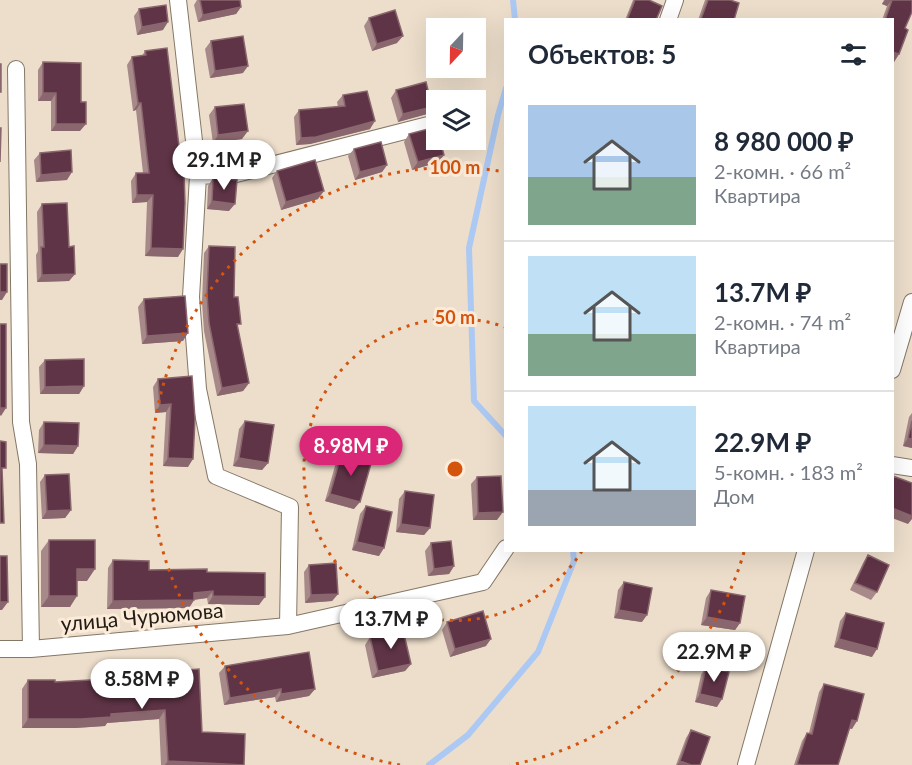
<!DOCTYPE html>
<html lang="ru">
<head>
<meta charset="utf-8">
<style>
	:root { --surface:#fff; --page:#f2f2f3; --text:#1f2937; --muted:#747a83; --line:#e0e1e3; --accent:#db2777 }
	body { margin:0; font-family:Lato,sans-serif; background:var(--page); color:var(--text); height:100vh; display:flex; flex-direction:column; font-size:22px; white-space:nowrap }
	* { box-sizing:border-box; margin:0 }
	p { font-size:20px; color:var(--muted) }
	.icon { flex:none; width:33px; height:33px; fill:none; stroke:currentColor; stroke-width:2; stroke-linecap:round; stroke-linejoin:round }
	.map { position:relative; flex:1; overflow:hidden }
	.panel { position:absolute; left:504px; top:18px; width:390px; height:534px; display:flex; flex-direction:column; background:var(--surface); border-radius:0px; box-shadow:0 6px 24px #0002 }
	.panel>* { flex:none }
	.needle { width:39px; rotate:202deg }
	.fabs { position:absolute; left:426px; top:18px; display:grid; gap:12px }
	.fabs a { display:grid; place-items:center; width:60px; height:60px; border-radius:0px; background:var(--surface); box-shadow:0 6px 24px #0002; font-size:30px }
	.price { position:absolute; translate:-50% -51px; padding:0 14px; border-radius:21px; background:#fff; color:#222; font-size:20px; line-height:39px; filter:drop-shadow(0 2px 3px #0008) }
	.price::after { content:''; position:absolute; left:50%; top:36px; width:18px; height:14px; margin-left:-9px; background:inherit; clip-path:polygon(0 0,100% 0,50% 100%) }
	.price.current { background:var(--accent); color:#fff }
	ul { padding:0; list-style:none }
	li { display:flex; align-items:center; gap:18px; height:150px; padding:0 24px }
	li+li { border-top:2px solid var(--line) }
	li span { display:grid; place-items:center; flex:none; width:168px; height:120px; border-radius:0px; color:#555 }
	li>.icon { margin-inline-start:auto }
	span .icon { width:72px; height:72px; fill:#fffc; stroke-width:1 }
	li b { font-size:26px }
	h2 { display:flex; justify-content:space-between; align-items:center; height:72px; padding:0 24px; font-size:26px }
	.map>svg:first-child { display:block }
	.lines { fill:none; stroke-linecap:round; stroke-linejoin:round }
	.stream { stroke:#acc9f3; stroke-width:6 }
	.street-casing { stroke:#857766; stroke-width:18 }
	.street { stroke:#fff; stroke-width:16 }
	.wall { fill:#a68988 }
	.shaded-wall { fill:#8a676e }
	.building { fill:#5f3446; stroke:#8a676e; stroke-width:1.5 }
	.ring { fill:none; stroke:#d4530d; stroke-width:3; stroke-dasharray:3 6 }
	.labels { text-anchor:middle; dominant-baseline:central; stroke-width:6; stroke-linejoin:round; paint-order:stroke }
	.street-label { font-size:21px; fill:#211c15; stroke:#fbebd8 }
	.centre { fill:#d4530d; stroke:#fbebd8; stroke-width:3 }
	.ring-label { font-size:18px; text-anchor:middle; font-weight:bold; fill:#d4530d; stroke:#fbebd8; stroke-width:6; stroke-linejoin:round; paint-order:stroke }
</style>
</head>
<body>
<div class="map">
<svg width="912" height="765" viewBox="0 0 912 765">
	<rect width="100%" height="100%" fill="#eddecb"/>
	<g class="lines">
		<path class="stream" d="M513,0L515,20
			M506,88L498,115L469,248L474,401L506,436
			M429,765L468,735L538,652L574,561L573,550"/>
		<defs>
			<path id="street" d="M178,0L198,176L191,297L198,389L216,476L290,507L288,626
				M668,20L675,0
				M16,69L21,422L28,464L31,649
				M198,176L236,174L436,123
				M892,370L912,302
				M892,465L912,468
				M0,649H31L288,626L483,582L506,548
				M746,765L806,550"/>
		</defs>
		<use href="#street" class="street-casing"/>
		<use href="#street" class="street"/>
	</g>
	<path class="wall" d="M197,0H240L241,7L236,14L198,22L194,5Z
		M633,0H649L656,20H625Z
		M705,0H730L734,20H698Z
		M884,0H912L899,54L894,62L892,20H882L887,6L882,4Z
		M139,9L163,30L137,35L134,16Z
		M369,18L397,43L372,51L364,26Z
		M211,41L243,73L210,78L205,49Z
		M145,51L178,257L145,256L147,202L132,203L131,181L136,173H143L136,110L133,111L127,65L132,57L142,56Z
		M43,62L80,131H51V101H38V70Z
		M451,68H471L453,74Z
		M396,90L427,114L398,122L391,98Z
		M343,95L370,129L310,144L296,145L294,117L299,110L338,107L337,102Z
		M215,107L242,139L213,143L209,115Z
		M409,134L439,162L412,170L404,142Z
		M354,149L387,165L382,172L355,180L348,156Z
		M40,153L67,180L36,182L34,160Z
		M277,171L318,199L281,210L272,178Z
		M213,178L229,211L207,209L208,186Z
		M42,204L69,247L75,274L69,281L37,282L36,255L38,251L37,212Z
		M209,246L234,297L238,329L249,383L243,391L217,396L204,331L202,302L204,253Z
		M144,299L183,341L142,344L138,307Z
		M45,360L84,386L79,394H40L39,367Z
		M192,376L188,467L163,466L166,412L155,413L153,387L158,379Z
		M912,413V448L903,446L909,417Z
		M245,421L268,463L262,470L233,466L239,429Z
		M44,422L78,446L73,454L38,453L39,430Z
		M342,452L354,509L325,501L337,459Z
		M45,475L71,510L65,518L42,519L40,482Z
		M477,477L497,520H473L471,484Z
		M405,491L430,528L424,535L396,532L399,499Z
		M366,506L379,556L352,550L360,514Z
		M49,540L87,581H77L70,607H41V551Z
		M431,543L454,566L449,574L428,576L425,551Z
		M868,555L877,592L871,600L850,590L863,563Z
		M113,560L149,570L207,572L259,605L208,604L207,598L194,600L189,608L107,609L108,568Z
		M309,565L338,594L332,601L305,603L304,572Z
		M624,582L642,622L614,618L618,590Z
		M711,590L740,623L735,630L701,625L706,598Z
		M846,613L872,657L834,647L840,621Z
		M447,622L486,646L450,657L442,630Z
		M370,637L411,664L405,671L372,678L365,645Z
		M225,666L315,689L309,696L276,702L275,697L224,705L219,673Z
		M706,667L717,707L695,702L701,675Z
		M125,675L202,732L243,765H161L159,719L107,723L105,726L75,728H22V689L28,680L55,682L122,678Z
		M824,684L852,729L850,728L838,765H794L802,741L807,733H809L819,692Z
		M691,730L700,765H676L686,738Z"/>
	<path class="shaded-wall" d="M885,0H892L887,6L882,4Z
		M241,7L236,14L198,22L203,15Z
		M168,22L163,30L137,35L142,27Z
		M403,36L397,43L372,51L377,44Z
		M892,52L899,54L894,62L892,61Z
		M248,66L243,73L210,78L215,71Z
		M457,68H471L453,74Z
		M43,93H56L51,101H38Z
		M138,103H141L136,110L133,111Z
		M432,107L427,114L398,122L403,114Z
		M375,121L370,129L310,144L296,145L301,138Z
		M56,124H86L80,131H51Z
		M248,131L242,139L213,143L218,135Z
		M444,155L439,162L412,170L418,162Z
		M387,165L382,172L355,180L360,172Z
		M72,172L67,180L36,182L41,175Z
		M324,191L318,199L281,210L286,202Z
		M137,195H153L147,202L132,203Z
		M212,201L235,204L229,211L207,209Z
		M151,248L183,249L178,257L145,256Z
		M75,274L69,281L37,282L42,275Z
		M0,292H7L2,300H0Z
		M188,333L183,341L142,344L147,336Z
		M249,383L243,391L217,396L222,388Z
		M84,386L79,394H40L45,387Z
		M171,404L166,412L155,413L160,405Z
		M0,408H6L1,416L0,415Z
		M908,438L912,439V448L903,446Z
		M44,445L78,446L73,454L38,453Z
		M168,458L193,459L188,467L163,466Z
		M239,458L268,463L262,470L233,466Z
		M330,494L360,502L354,509L325,501Z
		M892,508L912,516V519L908,524L892,518Z
		M71,510L65,518L42,519L47,511Z
		M503,512L497,520H473L478,513Z
		M401,524L430,528L424,535L396,532Z
		M357,542L384,548L379,556L352,550Z
		M454,566L449,574L428,576L434,569Z
		M77,569H95L87,581H70Z
		M213,591L207,598L191,600H194L189,608L107,609L113,601Z
		M338,594L332,601L305,603L311,595Z
		M49,596H77L70,607H41Z
		M213,596L265,597L259,605L208,604Z
		M0,602H8L2,610H0Z
		M619,610L647,615L642,622L614,618Z
		M707,617L740,623L735,630L701,625Z
		M491,639L486,646L450,657L455,649Z
		M839,639L877,649L872,657L834,647Z
		M411,664L405,671L372,678L378,671Z
		M281,689L275,697L224,705L230,698Z
		M315,689L309,696L276,702L281,694Z
		M700,694L722,699L717,707L695,702Z
		M165,710L159,719L107,723L105,726L75,728H22L28,719Z
		M852,720L857,721L852,729L847,728Z
		M168,761L244,765H165Z
		M680,761L691,765H677Z"/>
	<path class="building" d="M200,0H240L241,7L203,15Z
		M635,0H649L662,6L656,20H627Z
		M708,0H730L739,3L734,20L701,19Z
		M892,0H912V12L905,28L908,30L899,54L892,52V20H885Z
		M166,5L168,22L142,27L139,9Z
		M395,10L403,36L377,44L369,18Z
		M467,25L468,28H457Z
		M243,36L248,66L215,71L211,41Z
		M167,48L182,171H184L185,203L183,249L151,248L153,195H137L136,173H149L141,103H138L132,57L146,55L145,51Z
		M43,62L81,63V102H86V124H56V93H43Z
		M0,64H1V92H0Z
		M426,82L432,107L403,114L396,90Z
		M367,91L375,121L316,137L301,138L299,110L345,106L343,95Z
		M244,104L248,131L218,135L215,107Z
		M436,127V140H440L444,155L418,162L409,134Z
		M0,128H1L0,162Z
		M381,142L387,165L360,172L354,149Z
		M71,150L72,172L41,175L40,153Z
		M315,160L324,191L286,202L277,171Z
		M213,178L237,180L235,204L212,201Z
		M67,203L69,247L74,246L75,274L42,275L41,247H44L42,204Z
		M209,246L235,247L234,297H238L241,324H237L249,383L222,388L209,323L207,294Z
		M0,264H7V292H0Z
		M185,296L188,333L147,336L144,299Z
		M0,324H6V408H0Z
		M84,359V386L45,387V360Z
		M192,376L195,419L193,459L168,458L171,404L160,405L158,379Z
		M245,421L274,425L268,463L239,458Z
		M912,421V439L908,438Z
		M44,422L79,423L78,446L44,445Z
		M0,441L6,442V468H2L4,523H0Z
		M342,452L372,460L360,502L330,494Z
		M69,474L71,510L47,511L45,475Z
		M501,476L503,512L478,513L477,477Z
		M893,476L912,483V516L892,508Z
		M405,491L434,495L430,528L401,524Z
		M366,506L392,512L384,548L357,542Z
		M49,540H95V569H77V596H49Z
		M451,541L454,566L434,569L431,543Z
		M868,555L889,565L877,592L855,583Z
		M0,556H7L8,602H0Z
		M113,560L149,561V570L207,569V572L265,573V597L213,596V591L194,593V600L113,601Z
		M336,563L338,594L311,595L309,565Z
		M624,582L652,588L647,615L619,610Z
		M711,590L745,596L740,623L707,617Z
		M483,611L491,639L455,649L447,622Z
		M846,613L884,623L877,649L839,639Z
		M403,630L411,664L378,671L370,637Z
		M309,652L315,689L281,694V689L230,698L225,666Z
		M706,667L729,672L722,699L700,694Z
		M199,669L202,732L245,734L244,765L168,761L165,710L111,714V717L81,719H28V680H55V682L125,678V675Z
		M824,684L864,694L857,721L852,720L838,765H801L797,764L807,733L812,734Z
		M691,730L710,737L700,765H691L680,761Z"/>
	<g class="ring">
		<path d="M582 551A151 151 0 1 1 505 327"/>
		<path d="M744 552A301 301 0 0 1 510 765M400 765A301 301 0 0 1 505 172"/>
	</g>
	<g class="labels">
		<g class="street-label">
			<text transform="translate(142 616) rotate(-5)">улица Чурюмова</text>
		</g>
	</g>
	<circle cx="455" cy="469" r="9" class="centre"/>
	<g class="ring-label">
		<text x="455" y="174">100 m</text>
		<text x="455" y="324">50 m</text>
	</g>
</svg>
<div class="fabs">
<a><svg class="needle" viewBox="-14 -14 28 28"><path d="M0-13l5 13h-10z" fill="#e53935"/><path d="M0 13l5-13h-10z" fill="#747a83"/></svg></a>
<a><svg class="icon" aria-label="layers" viewBox="0 0 24 24"><path d="M12 4l9 5-9 5-9-5zM3 14l9 5 9-5"/></svg></a>
</div>
<b class="price" style="left:224px;top:191px">29.1M ₽</b>
<b class="price current" style="left:351px;top:477px">8.98M ₽</b>
<b class="price" style="left:391px;top:650px">13.7M ₽</b>
<b class="price" style="left:714px;top:683px">22.9M ₽</b>
<b class="price" style="left:142px;top:710px">8.58M ₽</b>
<section class="panel">
<h2>Объектов: 5<svg class="icon" aria-label="filters" viewBox="0 0 24 24"><path d="M4 7h16M4 17h16"/><circle cx="9" cy="7" r="2"/><circle cx="15" cy="17" r="2"/></svg></h2>
<ul>
<li><span style="background:linear-gradient(#a9c7e8 60%,#7fa58c 0)"><svg class="icon" aria-label="home" viewBox="0 0 24 24"><path d="M3 11l9-7 9 7M6 9v11h12V9"/></svg></span><div><b>8 980 000 ₽</b><p>2-комн. · 66 m²</p><p>Квартира</p></div></li>
<li><span style="background:linear-gradient(#bfe0f5 65%,#7fa58c 0)"><svg class="icon" aria-label="home" viewBox="0 0 24 24"><path d="M3 11l9-7 9 7M6 9v11h12V9"/></svg></span><div><b>13.7M ₽</b><p>2-комн. · 74 m²</p><p>Квартира</p></div></li>
<li><span style="background:linear-gradient(#bfe0f5 70%,#9aa5b1 0)"><svg class="icon" aria-label="home" viewBox="0 0 24 24"><path d="M3 11l9-7 9 7M6 9v11h12V9"/></svg></span><div><b>22.9M ₽</b><p>5-комн. · 183 m²</p><p>Дом</p></div></li>
</ul>
</section>
</div>
</body>
</html>
